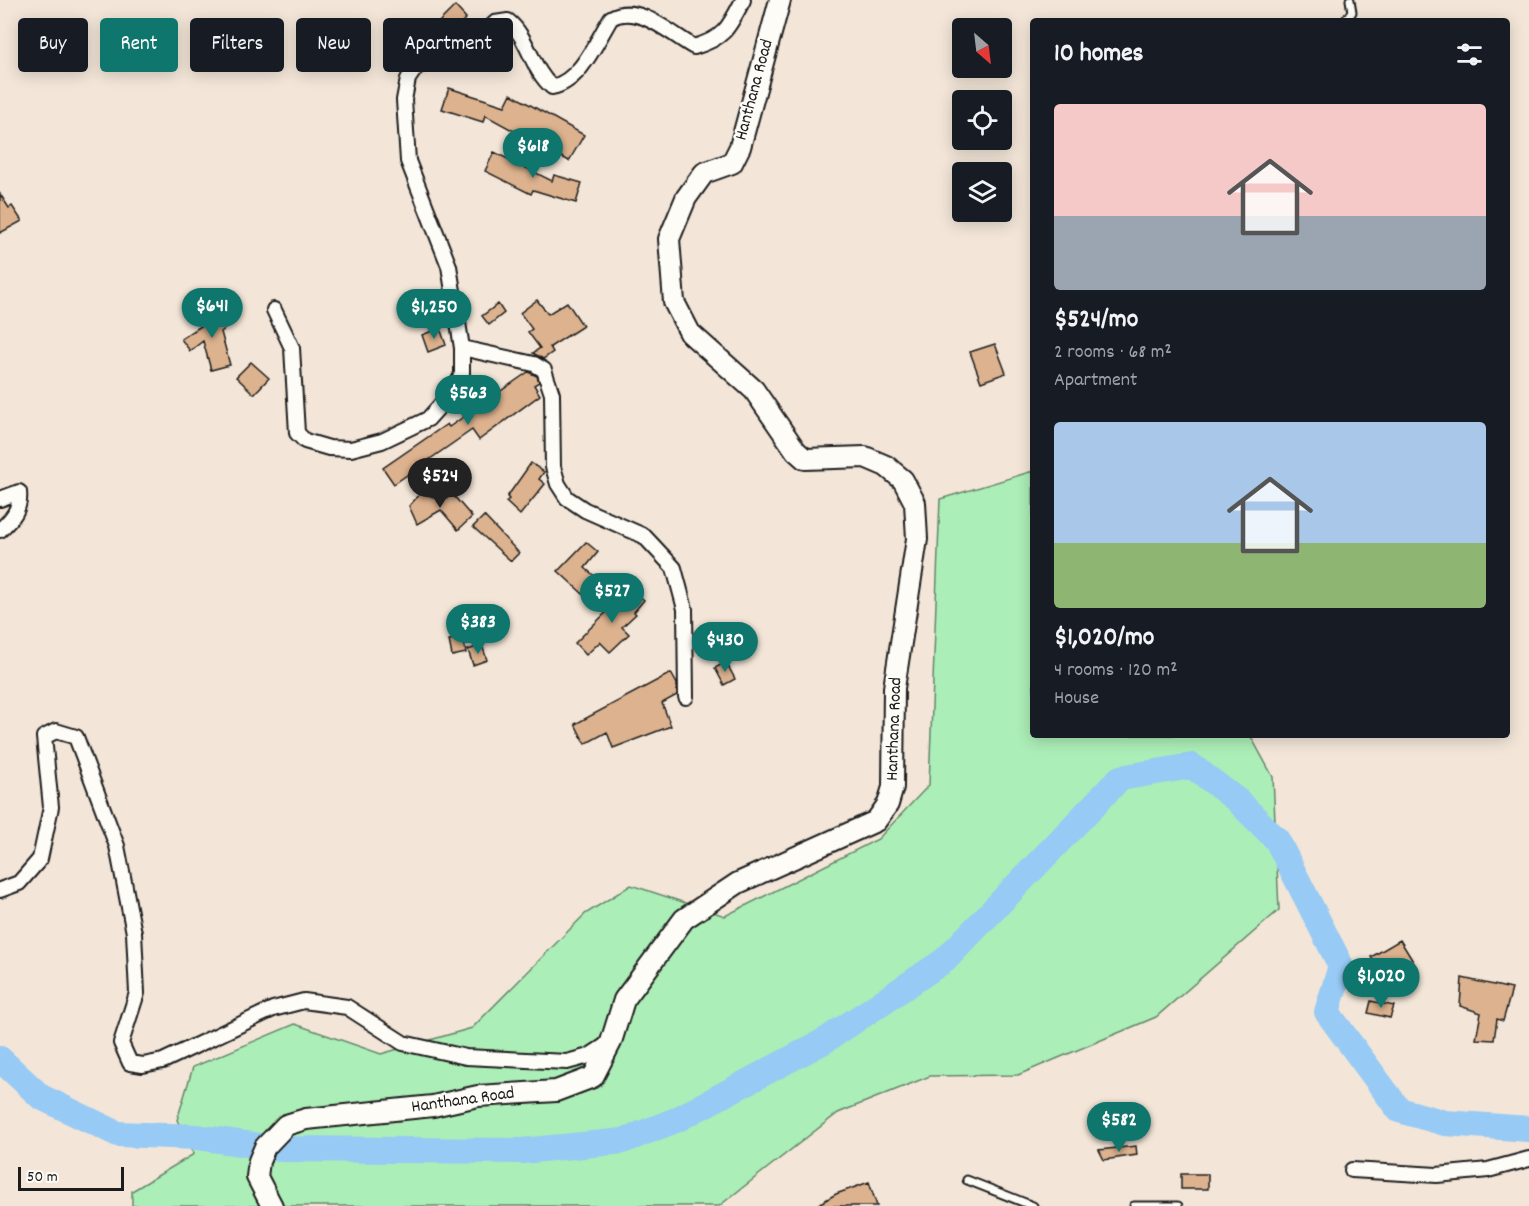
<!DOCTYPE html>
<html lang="en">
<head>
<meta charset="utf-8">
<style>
	:root { --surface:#171b24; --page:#20242c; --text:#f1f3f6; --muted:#9ea1a6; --accent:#0f766e }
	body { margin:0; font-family:Dekko,sans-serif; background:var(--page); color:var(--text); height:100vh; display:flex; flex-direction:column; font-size:22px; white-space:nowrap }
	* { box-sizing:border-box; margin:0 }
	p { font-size:20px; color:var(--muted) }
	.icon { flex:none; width:33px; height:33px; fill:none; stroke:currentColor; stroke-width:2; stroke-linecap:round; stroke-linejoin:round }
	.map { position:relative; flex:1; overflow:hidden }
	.side { position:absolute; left:1030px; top:18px; width:480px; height:720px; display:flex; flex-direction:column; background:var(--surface); border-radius:6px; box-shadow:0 3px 15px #0003 }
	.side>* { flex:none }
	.guide { position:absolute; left:18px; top:18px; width:570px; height:54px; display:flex; gap:12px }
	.needle { width:39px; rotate:152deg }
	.buttons { position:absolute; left:952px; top:18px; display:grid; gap:12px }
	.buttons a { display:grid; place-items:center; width:60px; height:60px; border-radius:6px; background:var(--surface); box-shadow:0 3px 15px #0003; font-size:30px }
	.scale { position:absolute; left:18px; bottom:15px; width:106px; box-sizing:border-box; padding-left:6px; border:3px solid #1c1c1c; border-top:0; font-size:16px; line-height:21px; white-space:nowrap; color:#1c1c1c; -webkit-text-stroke:4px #fdfcf7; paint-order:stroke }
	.price { position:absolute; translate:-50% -51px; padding:0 14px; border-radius:21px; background:var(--accent); color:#fff; font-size:20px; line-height:39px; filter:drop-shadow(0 2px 3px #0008) }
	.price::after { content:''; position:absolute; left:50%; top:36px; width:18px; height:14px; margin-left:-9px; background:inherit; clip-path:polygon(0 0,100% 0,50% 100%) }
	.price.selected { background:#222; color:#fff }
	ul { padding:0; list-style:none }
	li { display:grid; align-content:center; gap:12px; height:318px; padding:0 24px }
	li span { display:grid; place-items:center; height:186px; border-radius:6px; color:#555 }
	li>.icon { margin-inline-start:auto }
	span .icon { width:108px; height:108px; fill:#fffc; stroke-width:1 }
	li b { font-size:26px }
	h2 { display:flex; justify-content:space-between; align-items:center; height:72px; padding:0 24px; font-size:26px }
	.chip { padding:0 21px; border-radius:6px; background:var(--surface); box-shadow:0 3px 15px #0003; font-size:21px; line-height:54px }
	.chip.selected { background:var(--accent); color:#fff }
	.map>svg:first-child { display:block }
	.green { fill:#aceeb7; stroke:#64856a; stroke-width:1.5 }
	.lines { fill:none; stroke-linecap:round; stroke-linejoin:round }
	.river { stroke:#97caf4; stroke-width:26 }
	.building { fill:#ddb28e; stroke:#1c1c1c; stroke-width:1.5 }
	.lane-casing { stroke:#1c1c1c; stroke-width:11 }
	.street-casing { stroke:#1c1c1c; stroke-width:18 }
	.secondary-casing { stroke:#1c1c1c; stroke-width:24 }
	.lane { stroke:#fdfcf7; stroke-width:7 }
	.street { stroke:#fdfcf7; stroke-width:14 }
	.secondary { stroke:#fdfcf7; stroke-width:20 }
	.labels { text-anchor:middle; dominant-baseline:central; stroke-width:5; stroke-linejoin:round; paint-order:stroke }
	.street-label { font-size:18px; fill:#1c1c1c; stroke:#fdfcf7 }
</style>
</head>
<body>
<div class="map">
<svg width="1529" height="1206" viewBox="0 0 1529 1206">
	<rect width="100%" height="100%" fill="#f3e6d8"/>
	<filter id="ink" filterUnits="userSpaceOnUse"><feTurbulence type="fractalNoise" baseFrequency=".0167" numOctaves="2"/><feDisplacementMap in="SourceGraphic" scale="12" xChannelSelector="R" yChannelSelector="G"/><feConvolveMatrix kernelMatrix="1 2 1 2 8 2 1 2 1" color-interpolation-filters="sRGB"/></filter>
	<g filter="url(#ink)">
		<path class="green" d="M1033,471L1034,735H1250L1273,777L1279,910L1156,1017L1018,1075L930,1076L838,1113L719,1206H132V1191L194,1154L177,1120L193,1067L295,1024L381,1054L472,1028L585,914L631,885L725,916L878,839L929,785L940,499Z"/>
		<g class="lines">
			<path class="river" d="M0,1059L41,1097L118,1134L197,1137L281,1149L522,1151L623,1141L676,1120L826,1040L945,960L1120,778L1192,766L1238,801L1277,840L1341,966L1327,1012L1399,1110L1445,1123L1529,1129"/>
		</g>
		<path class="building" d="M455,6L466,18L450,34L439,22Z
			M449,88L505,106L511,94L584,135L569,161L485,115L483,122L442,109Z
			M494,152L552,181L554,175L582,183L576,203L533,190L531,194L485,171Z
			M0,194L9,208L12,206L22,221L0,233Z
			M537,300L548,314L567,302L583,326L550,347L553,352L543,359L533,353L540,348L528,332L532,329L520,313Z
			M498,304L504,313L489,325L482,316Z
			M227,309L236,320L221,332L230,365L211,370L203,341L190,351L181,339Z
			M440,328L446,345L428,352L422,335Z
			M995,344L1006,373L981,382L970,352Z
			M251,362L269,378L254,394L236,377Z
			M528,372L537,376L539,382L534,385L540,395L479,440L472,430L394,484L383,468L447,424L449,427Z
			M531,463L544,472L539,479L545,484L520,515L506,502L509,499L507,497Z
			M421,493L437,498L444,494L447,498L453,495L472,517L458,530L441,510L417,524L409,506Z
			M484,516L519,553L511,561L473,527Z
			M586,542L598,552L585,568L597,578L583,594L558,571Z
			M631,588L644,600L634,612L636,614L622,627L629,634L610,652L600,642L586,655L575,643Z
			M463,637L466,653L452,656L449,640Z
			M482,645L487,660L473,665L468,650Z
			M726,662L735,679L724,685L715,668Z
			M671,673L677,684V695L662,703L671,726L613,748L607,732L585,744L575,724Z
			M1400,940L1419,971L1392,991L1371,957Z
			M1462,978L1512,989L1503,1021L1497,1019L1494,1040L1476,1039L1481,1013L1460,1006Z
			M1371,1001L1394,1006L1390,1018L1368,1013Z
			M1136,1146L1137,1155L1104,1160L1099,1150Z
			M1181,1174H1208V1189H1181Z
			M869,1182L877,1206H815L836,1194Z"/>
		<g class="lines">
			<defs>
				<path id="lane" d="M1345,21L1352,12L1350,0
					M967,1180L1033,1206
					M1134,1206H1178"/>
				<path id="street" d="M274,310L292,348L297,433L305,441L329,448L351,449L382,441L428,419L455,389L462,374V348L449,266L408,161L404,100L408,79L417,66L464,52L495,23L508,21C529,38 531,69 552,87C581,81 596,42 611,18C637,2 671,34 694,47C725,38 729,27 743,0
					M462,348L534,364L544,370L552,394L553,467L558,484L567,498L585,510L644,536L674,568L685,609L686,697
					M0,499L19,492C21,509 12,519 0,530
					M0,890L19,883L40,859L51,807L44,737L56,731L76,737L117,846L134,933L137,993L121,1043L130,1063L143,1065L163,1061L273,1009L304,1001L347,1007L403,1043L466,1057L567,1062L589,1056L609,1043
					M1352,1170L1437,1175L1488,1170L1529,1159"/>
				<path id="secondary" d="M272,1206L257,1177L259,1161L265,1147L286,1125L306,1119L433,1106L478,1096L556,1091L593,1077L611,1042L624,1000L684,919L738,883L876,821L888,804L893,787L894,688L917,539L915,503L903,480L886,466L865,457L805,459L796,451L754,390L690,333L674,302L669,239L686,198L704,173L732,163L740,147L780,0"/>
			</defs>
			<use href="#lane" class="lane-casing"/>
			<use href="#street" class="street-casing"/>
			<use href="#secondary" class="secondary-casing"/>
			<use href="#lane" class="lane"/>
			<use href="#street" class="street"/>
			<use href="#secondary" class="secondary"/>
		</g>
	</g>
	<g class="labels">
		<g class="street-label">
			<text transform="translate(755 90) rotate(-75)">Hanthana Road</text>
			<text transform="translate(895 729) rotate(-88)">Hanthana Road</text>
			<text transform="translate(463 1101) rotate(-8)">Hanthana Road</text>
		</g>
	</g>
</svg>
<div class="buttons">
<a><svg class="needle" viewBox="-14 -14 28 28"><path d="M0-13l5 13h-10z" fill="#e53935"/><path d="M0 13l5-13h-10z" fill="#9ea1a6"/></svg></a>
<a><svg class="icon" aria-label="locate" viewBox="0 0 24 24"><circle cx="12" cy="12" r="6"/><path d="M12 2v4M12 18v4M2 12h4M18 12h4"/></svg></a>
<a><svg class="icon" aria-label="layers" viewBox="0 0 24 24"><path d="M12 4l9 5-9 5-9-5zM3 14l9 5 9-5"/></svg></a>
</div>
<div class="scale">50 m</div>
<b class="price" style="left:533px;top:179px">$618</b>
<b class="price" style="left:212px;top:339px">$641</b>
<b class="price" style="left:434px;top:340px">$1,250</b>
<b class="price" style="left:468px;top:426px">$563</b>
<b class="price selected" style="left:440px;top:509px">$524</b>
<b class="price" style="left:612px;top:624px">$527</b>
<b class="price" style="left:478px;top:655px">$383</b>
<b class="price" style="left:725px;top:673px">$430</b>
<b class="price" style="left:1381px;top:1009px">$1,020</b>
<b class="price" style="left:1119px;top:1153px">$582</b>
<div class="guide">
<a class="chip">Buy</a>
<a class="chip selected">Rent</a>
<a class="chip">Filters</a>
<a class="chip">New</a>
<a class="chip">Apartment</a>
</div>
<section class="side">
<h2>10 homes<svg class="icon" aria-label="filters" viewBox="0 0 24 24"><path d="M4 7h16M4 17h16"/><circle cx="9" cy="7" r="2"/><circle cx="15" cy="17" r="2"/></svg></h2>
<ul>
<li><span style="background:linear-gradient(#f6c9c9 60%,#9aa5b1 0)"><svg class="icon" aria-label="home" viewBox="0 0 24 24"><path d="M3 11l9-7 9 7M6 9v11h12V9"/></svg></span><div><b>$524/mo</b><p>2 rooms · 68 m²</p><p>Apartment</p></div></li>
<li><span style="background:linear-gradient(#a9c7e8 65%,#8fb573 0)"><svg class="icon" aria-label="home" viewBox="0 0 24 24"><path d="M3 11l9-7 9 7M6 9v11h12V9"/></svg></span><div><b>$1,020/mo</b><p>4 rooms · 120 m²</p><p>House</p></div></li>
</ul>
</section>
</div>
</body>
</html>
